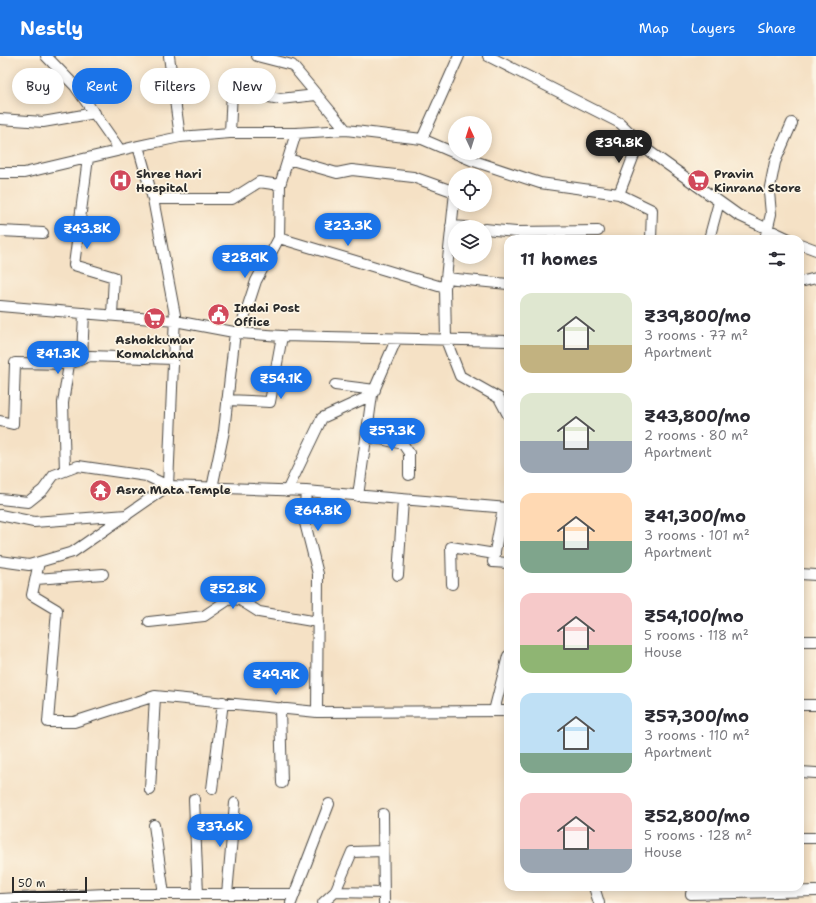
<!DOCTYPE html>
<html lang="en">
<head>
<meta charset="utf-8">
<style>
	:root { --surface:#fff; --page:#f7f7f7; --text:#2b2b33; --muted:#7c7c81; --accent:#1a73e8 }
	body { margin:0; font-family:"Shantell Sans",sans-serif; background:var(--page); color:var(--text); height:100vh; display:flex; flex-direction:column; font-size:15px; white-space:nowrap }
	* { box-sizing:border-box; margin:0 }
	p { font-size:13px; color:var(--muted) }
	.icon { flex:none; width:22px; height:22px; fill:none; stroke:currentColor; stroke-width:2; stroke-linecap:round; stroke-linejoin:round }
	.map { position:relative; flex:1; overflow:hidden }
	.side { position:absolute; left:504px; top:179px; width:300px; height:656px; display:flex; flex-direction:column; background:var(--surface); border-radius:12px; box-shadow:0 2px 10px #0003 }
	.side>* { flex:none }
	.banner { position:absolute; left:12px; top:12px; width:380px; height:36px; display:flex; gap:8px }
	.needle { width:26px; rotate:356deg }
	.fabs { position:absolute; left:448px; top:60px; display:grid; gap:8px }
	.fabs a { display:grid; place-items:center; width:44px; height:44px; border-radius:50%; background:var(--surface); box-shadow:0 2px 10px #0003; font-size:20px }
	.scale { position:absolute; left:12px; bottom:10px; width:75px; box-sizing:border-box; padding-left:4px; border:2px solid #2b2b2b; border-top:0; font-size:11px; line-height:14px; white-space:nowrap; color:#2b2b2b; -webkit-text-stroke:3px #fcf5e5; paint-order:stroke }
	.price { position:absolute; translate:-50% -34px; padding:0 9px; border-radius:14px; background:var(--accent); color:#fff; font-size:13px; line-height:26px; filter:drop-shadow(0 1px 2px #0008) }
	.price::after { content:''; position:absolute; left:50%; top:24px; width:12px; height:9px; margin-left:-6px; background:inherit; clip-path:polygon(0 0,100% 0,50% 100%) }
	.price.current { background:#222; color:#fff }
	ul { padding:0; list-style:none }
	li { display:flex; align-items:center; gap:12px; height:100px; padding:0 16px }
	li span { display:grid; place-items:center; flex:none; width:112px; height:80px; border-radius:12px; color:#555 }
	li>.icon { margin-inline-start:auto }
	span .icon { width:48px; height:48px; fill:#fffc; stroke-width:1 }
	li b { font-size:17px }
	h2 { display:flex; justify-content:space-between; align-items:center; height:48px; padding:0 16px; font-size:17px }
	.tag { padding:0 14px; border-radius:18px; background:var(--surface); box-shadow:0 2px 10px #0003; font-size:14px; line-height:36px }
	.tag.current { background:var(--accent); color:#fff }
	header { display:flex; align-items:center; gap:24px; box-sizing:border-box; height:56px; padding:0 20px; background:var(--accent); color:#fff }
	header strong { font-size:19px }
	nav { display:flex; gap:22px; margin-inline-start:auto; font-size:14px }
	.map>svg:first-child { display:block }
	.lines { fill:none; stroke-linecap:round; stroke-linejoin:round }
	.minor-casing { stroke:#494642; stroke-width:12 }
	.minor { stroke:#fff; stroke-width:10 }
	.labels { text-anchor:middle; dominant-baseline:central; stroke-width:3.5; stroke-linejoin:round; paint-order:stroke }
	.poi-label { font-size:12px; font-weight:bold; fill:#2b2b2b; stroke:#fcf5e5; text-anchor:start }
</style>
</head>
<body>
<header>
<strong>Nestly</strong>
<nav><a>Map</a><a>Layers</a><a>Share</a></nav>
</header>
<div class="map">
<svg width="816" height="847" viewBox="0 0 816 847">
	<rect width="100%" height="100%" fill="#fcf5e5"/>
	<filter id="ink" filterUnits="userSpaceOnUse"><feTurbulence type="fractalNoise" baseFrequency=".025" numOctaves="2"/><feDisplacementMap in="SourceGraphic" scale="8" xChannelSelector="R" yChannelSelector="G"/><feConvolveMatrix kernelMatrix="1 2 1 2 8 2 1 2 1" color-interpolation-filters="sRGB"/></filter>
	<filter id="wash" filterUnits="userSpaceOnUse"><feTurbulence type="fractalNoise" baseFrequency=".012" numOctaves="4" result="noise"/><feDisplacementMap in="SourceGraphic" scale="16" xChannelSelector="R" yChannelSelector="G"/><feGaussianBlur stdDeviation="0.9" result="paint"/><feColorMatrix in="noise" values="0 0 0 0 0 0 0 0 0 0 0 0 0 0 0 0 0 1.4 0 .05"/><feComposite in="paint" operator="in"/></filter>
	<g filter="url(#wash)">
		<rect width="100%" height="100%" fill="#f5e1c5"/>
	</g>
	<g filter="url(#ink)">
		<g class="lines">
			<defs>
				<path id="minor" d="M46,0L75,30L120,94
					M169,0L180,81
					M257,0L292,9L346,74
					M488,0L620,67L650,96L738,159L789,183
					M0,63L43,66L95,57
					M230,77L232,34L280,43L316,39
					M422,83L459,0
					M88,102L74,209L114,221L112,259
					M288,103L337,117L352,114L413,121L455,136L445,232L446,284L460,320L499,342L508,359
					M0,117H24L138,90L180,81L230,77H296L346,74L422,83L471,104L540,127L619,138L652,154L651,183
					M280,129L279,182L445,232
					M619,138L639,86
					M153,143H232L259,126L280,129L296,77
					M451,170L466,171
					M485,173L516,176L598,175
					M0,175L43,177
					M709,183L719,146
					M765,183L771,158L769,136L775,106L792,67
					M800,188L816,194
					M446,222L508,228
					M800,226L816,222
					M0,250L175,265L239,277L282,280L508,285
					M239,277L256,225L279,182
					M82,303L84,257
					M335,329L375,334
					M227,344L270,346L282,280
					M0,365L13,368L15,307L69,308L90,300L173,303
					M367,380L403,388L409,397V419
					M65,415L63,347L69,308
					M212,432L224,375L235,276
					M287,435L322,362L372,339L396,284
					M306,435L304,463L318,518L317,656
					M358,440L372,339
					M0,443L28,446L43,434L54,419L78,410L147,420L168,430L175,259L153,143L138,90
					M503,452L493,506L508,507
					M0,459L34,466L127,459
					M0,505L29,509L73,496L168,430L306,435L508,452
					M39,506L32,539L57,554L48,666H74L155,640L317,656L508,655
					M800,518L816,519
					M398,519L403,444
					M36,523L103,518
					M452,528L451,491L495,498
					M149,566L204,560L228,544L235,543L240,544L259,556L318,566
					M800,585H816
					M800,649H816
					M280,652L282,727
					M494,655L508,600
					M800,716L816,717
					M212,733L223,646
					M150,734L155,640
					M194,743L198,838
					M383,758L384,847
					M154,769L164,838
					M800,782H816
					M594,831L599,847
					M693,831L691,838L816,835
					M335,836L383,837
					M227,838L235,747
					M0,843L105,838H294
					M291,847L329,748
					M323,847L335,836L352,796L383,795"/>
			</defs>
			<use href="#minor" class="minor-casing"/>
			<use href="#minor" class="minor"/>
		</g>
	</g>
	<defs>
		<symbol id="hospital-disc" viewBox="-11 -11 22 22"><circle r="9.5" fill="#d1495b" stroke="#fcf5e5"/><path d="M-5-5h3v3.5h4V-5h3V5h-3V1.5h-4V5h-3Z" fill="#fff"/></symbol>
		<symbol id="supermarket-disc" viewBox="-11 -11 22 22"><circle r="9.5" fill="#d1495b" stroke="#fcf5e5"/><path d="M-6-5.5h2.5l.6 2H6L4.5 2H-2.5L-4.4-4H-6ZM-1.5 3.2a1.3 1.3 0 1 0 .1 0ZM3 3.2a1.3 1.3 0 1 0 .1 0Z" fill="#fff"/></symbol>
		<symbol id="civic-disc" viewBox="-11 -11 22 22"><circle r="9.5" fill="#d1495b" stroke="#fcf5e5"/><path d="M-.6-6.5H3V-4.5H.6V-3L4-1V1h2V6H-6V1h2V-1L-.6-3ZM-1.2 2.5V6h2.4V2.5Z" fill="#fff"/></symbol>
		<symbol id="temple-disc" viewBox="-11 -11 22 22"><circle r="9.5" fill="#d1495b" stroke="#fcf5e5"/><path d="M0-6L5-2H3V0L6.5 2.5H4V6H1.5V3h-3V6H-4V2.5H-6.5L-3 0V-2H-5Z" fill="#fff"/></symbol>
	</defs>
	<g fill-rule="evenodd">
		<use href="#hospital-disc" x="108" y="112" width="25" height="25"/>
		<use href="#supermarket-disc" x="686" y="112" width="25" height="25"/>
		<use href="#civic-disc" x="206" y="246" width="25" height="25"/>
		<use href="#supermarket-disc" x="142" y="250" width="25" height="25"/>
		<use href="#temple-disc" x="88" y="422" width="25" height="25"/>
	</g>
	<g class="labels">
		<g class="poi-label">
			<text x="136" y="118">Shree Hari<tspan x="136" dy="14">Hospital</tspan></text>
			<text x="714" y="118">Pravin<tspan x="714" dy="14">Kinrana Store</tspan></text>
			<text x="234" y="252">Indai Post<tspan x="234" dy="14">Office</tspan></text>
			<text x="155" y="284" text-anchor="middle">Ashokkumar<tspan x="155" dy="14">Komalchand</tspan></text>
			<text x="116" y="434">Asra Mata Temple</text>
		</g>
	</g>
</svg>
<div class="fabs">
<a><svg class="needle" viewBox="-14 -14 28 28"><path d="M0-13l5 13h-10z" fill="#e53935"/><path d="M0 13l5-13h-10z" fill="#7c7c81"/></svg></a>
<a><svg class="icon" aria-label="locate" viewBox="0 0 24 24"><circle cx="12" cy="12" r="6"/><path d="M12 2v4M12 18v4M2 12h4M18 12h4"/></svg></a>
<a><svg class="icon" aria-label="layers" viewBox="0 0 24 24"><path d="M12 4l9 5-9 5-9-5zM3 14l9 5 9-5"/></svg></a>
</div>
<div class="scale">50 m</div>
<b class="price current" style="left:619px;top:108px">₹39.8K</b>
<b class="price" style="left:348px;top:191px">₹23.3K</b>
<b class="price" style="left:87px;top:194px">₹43.8K</b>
<b class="price" style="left:245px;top:223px">₹28.9K</b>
<b class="price" style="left:58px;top:319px">₹41.3K</b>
<b class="price" style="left:281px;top:344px">₹54.1K</b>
<b class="price" style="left:392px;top:396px">₹57.3K</b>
<b class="price" style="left:318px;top:476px">₹64.8K</b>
<b class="price" style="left:233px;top:554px">₹52.8K</b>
<b class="price" style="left:276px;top:640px">₹49.9K</b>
<b class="price" style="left:220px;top:792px">₹37.6K</b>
<div class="banner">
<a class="tag">Buy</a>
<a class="tag current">Rent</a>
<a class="tag">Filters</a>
<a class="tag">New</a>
</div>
<section class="side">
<h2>11 homes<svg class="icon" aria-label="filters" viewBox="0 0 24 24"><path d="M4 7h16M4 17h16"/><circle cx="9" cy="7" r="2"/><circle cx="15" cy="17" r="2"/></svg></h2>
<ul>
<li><span style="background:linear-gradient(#dfe7d0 65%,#c2b280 0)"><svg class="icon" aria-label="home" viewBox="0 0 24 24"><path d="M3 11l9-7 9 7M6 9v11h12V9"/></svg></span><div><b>₹39,800/mo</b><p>3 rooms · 77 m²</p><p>Apartment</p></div></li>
<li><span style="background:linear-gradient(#dfe7d0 60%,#9aa5b1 0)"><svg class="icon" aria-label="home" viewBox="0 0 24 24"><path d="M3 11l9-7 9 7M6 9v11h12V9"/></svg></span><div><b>₹43,800/mo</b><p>2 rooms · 80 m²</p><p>Apartment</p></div></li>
<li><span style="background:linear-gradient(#ffd9b3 60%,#7fa58c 0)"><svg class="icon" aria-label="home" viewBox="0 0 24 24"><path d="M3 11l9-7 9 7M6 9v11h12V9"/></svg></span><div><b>₹41,300/mo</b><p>3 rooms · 101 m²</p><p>Apartment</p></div></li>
<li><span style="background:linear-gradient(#f6c9c9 65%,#8fb573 0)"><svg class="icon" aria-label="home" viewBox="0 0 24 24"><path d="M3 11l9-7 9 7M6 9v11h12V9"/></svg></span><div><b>₹54,100/mo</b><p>5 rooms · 118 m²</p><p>House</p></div></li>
<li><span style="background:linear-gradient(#bfe0f5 75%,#7fa58c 0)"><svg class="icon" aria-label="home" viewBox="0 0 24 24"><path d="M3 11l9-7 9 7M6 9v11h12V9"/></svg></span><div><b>₹57,300/mo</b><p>3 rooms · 110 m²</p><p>Apartment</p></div></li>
<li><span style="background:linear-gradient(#f6c9c9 70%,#9aa5b1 0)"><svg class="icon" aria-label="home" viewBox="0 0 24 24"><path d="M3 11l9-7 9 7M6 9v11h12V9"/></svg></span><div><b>₹52,800/mo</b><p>5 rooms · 128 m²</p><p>House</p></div></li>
</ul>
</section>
</div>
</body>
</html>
